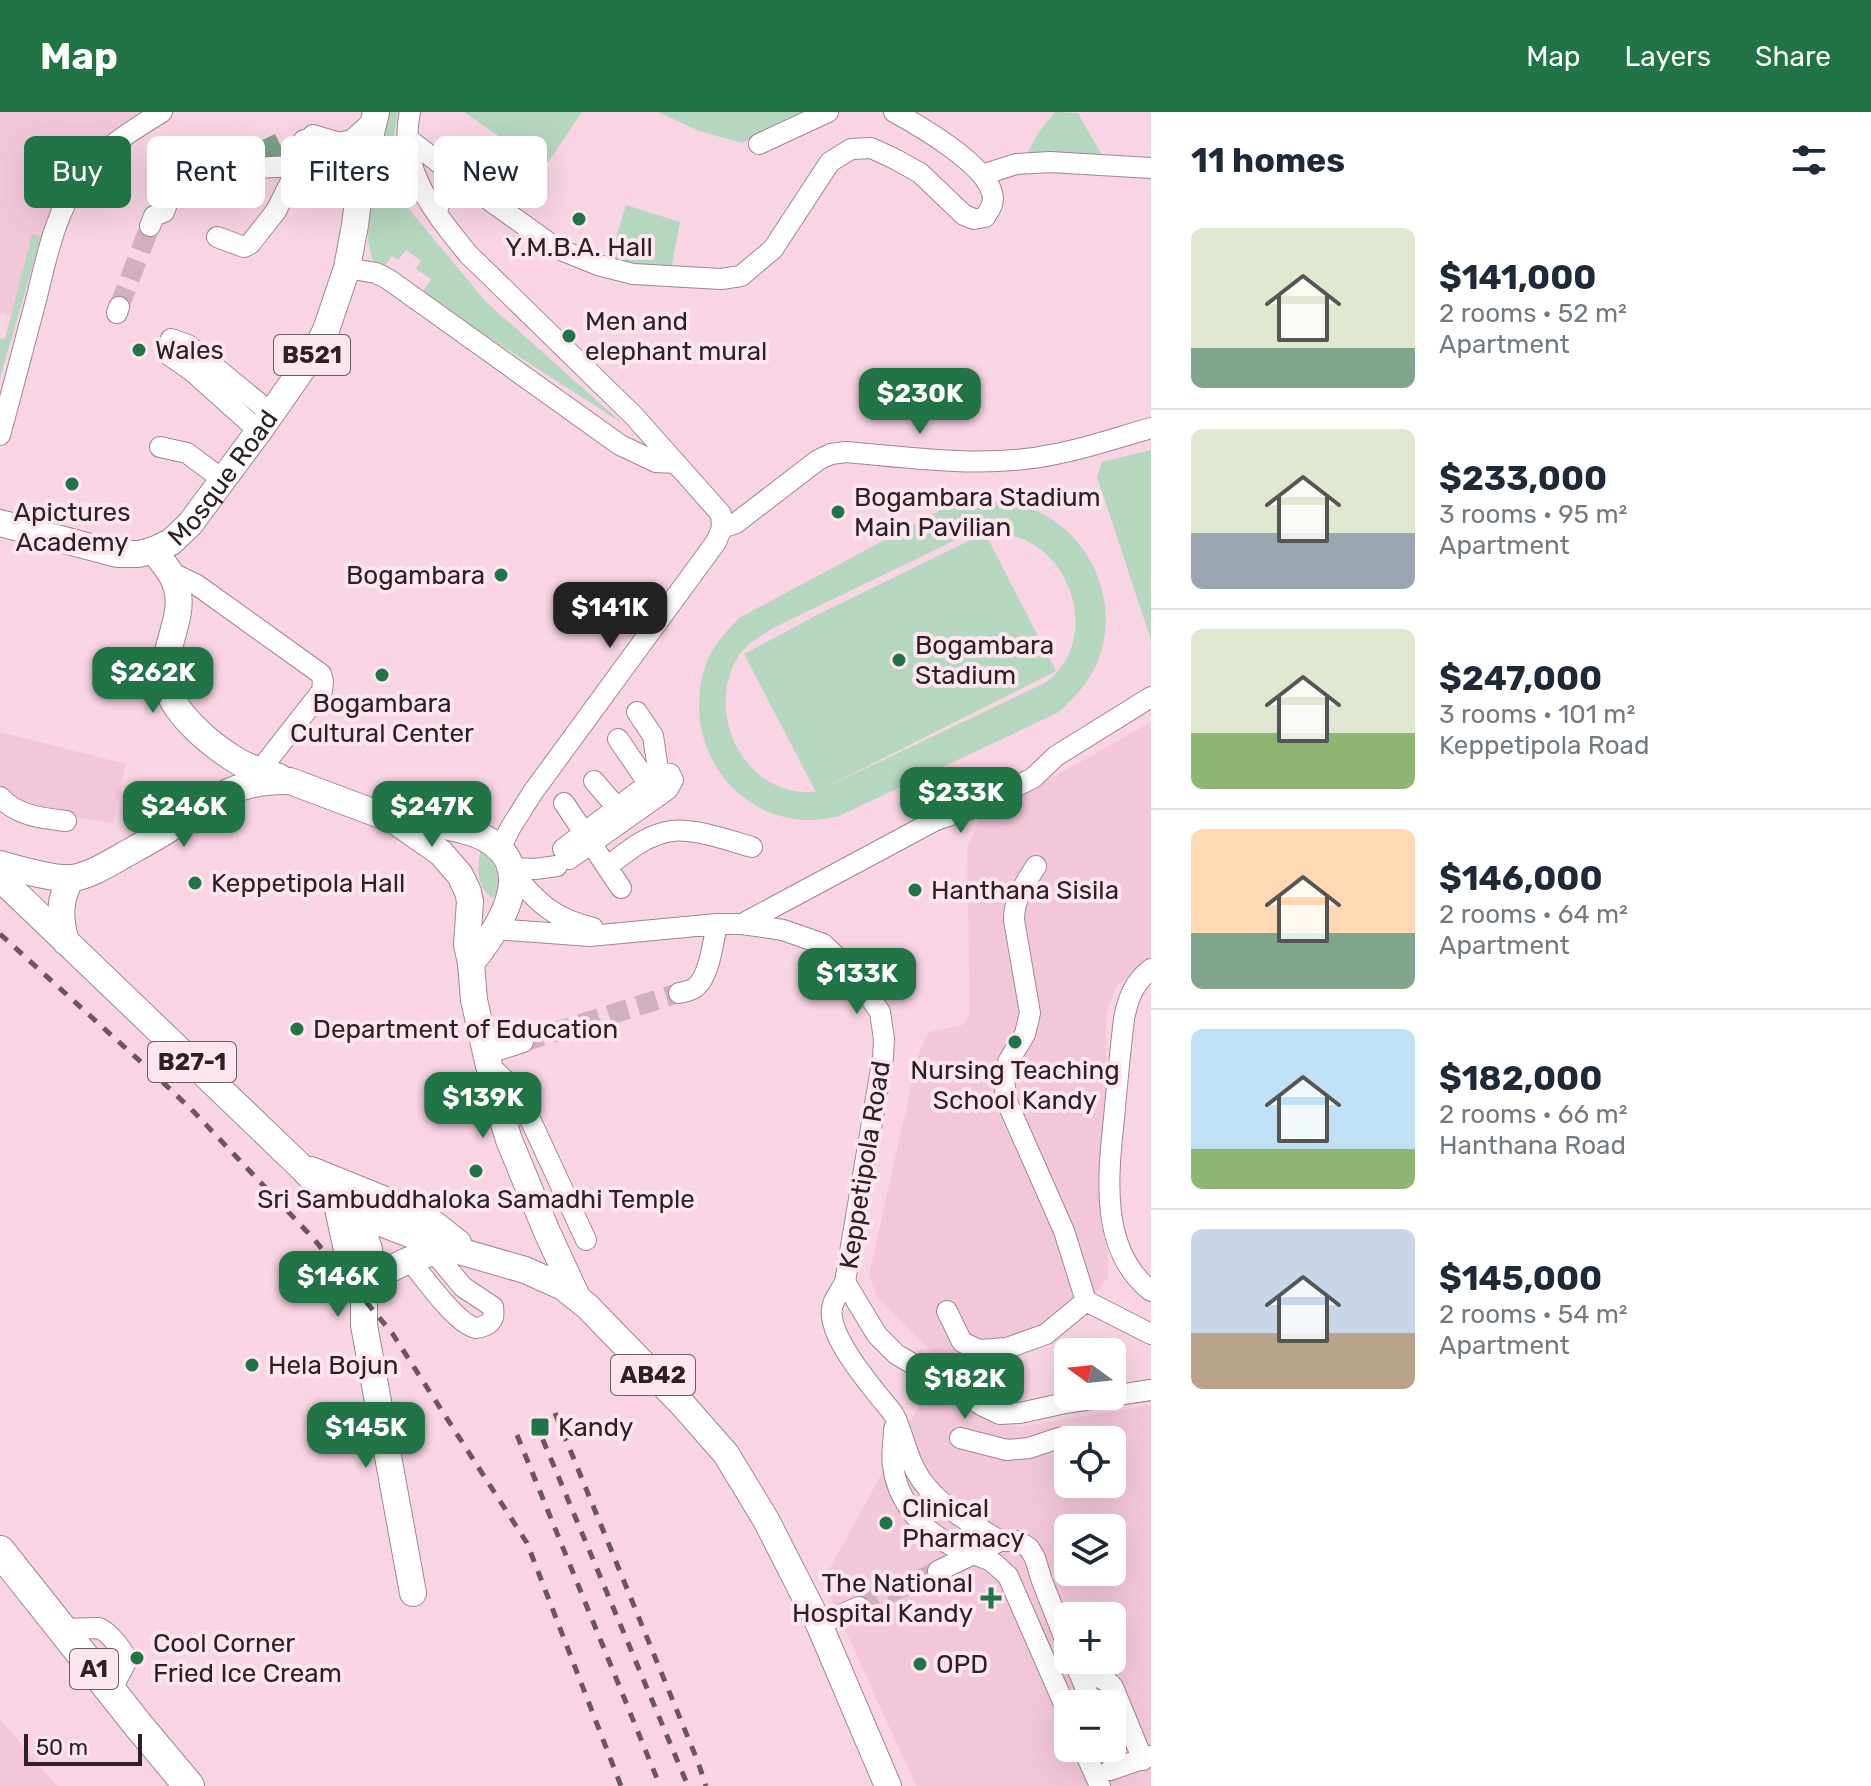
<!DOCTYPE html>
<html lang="en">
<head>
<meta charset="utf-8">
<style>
	:root { --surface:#fff; --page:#f6f6f7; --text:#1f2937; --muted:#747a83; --line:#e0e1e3; --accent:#207446 }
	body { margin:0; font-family:Rubik,sans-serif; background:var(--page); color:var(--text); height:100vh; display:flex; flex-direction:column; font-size:30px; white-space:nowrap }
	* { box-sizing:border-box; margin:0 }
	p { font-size:26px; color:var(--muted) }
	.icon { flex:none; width:44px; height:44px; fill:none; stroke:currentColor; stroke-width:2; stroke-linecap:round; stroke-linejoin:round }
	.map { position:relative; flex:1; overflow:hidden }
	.sheet { display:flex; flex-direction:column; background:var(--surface); width:720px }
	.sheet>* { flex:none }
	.banner { position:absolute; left:24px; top:24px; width:760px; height:72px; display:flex; gap:16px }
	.needle { width:52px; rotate:285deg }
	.tools { position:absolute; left:1054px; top:1226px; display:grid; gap:16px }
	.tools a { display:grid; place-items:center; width:72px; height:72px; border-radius:12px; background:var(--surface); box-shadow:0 8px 32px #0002; font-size:40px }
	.scale { position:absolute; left:24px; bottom:20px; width:118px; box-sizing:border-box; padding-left:8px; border:4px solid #2d2026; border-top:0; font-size:22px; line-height:28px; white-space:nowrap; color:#2d2026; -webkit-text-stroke:6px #fde6f0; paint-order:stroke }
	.price { position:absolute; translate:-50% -68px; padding:0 18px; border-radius:16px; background:var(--accent); color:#fff; font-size:26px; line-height:52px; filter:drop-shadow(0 2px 4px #0008) }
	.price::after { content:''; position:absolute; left:50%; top:48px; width:24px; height:18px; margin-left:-12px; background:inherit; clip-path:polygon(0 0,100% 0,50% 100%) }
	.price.on { background:#222; color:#fff }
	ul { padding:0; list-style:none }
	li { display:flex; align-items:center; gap:24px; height:200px; padding:0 40px }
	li+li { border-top:2px solid var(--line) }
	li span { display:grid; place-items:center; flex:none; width:224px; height:160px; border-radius:12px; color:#555 }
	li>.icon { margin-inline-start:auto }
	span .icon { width:96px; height:96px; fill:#fffc; stroke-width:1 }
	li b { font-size:34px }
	h2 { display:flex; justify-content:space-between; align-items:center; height:96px; padding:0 40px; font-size:34px }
	.chip { padding:0 28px; border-radius:12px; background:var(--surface); box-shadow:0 8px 32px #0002; font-size:28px; line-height:72px }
	.chip.on { background:var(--accent); color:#fff }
	header { display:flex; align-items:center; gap:48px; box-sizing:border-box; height:112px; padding:0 40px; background:var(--accent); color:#fff }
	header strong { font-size:38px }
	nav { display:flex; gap:44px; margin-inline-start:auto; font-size:28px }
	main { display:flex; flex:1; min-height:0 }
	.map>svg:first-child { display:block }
	.built { fill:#f3c7da; fill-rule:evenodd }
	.green { fill:#b5d6bf; fill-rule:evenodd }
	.water { fill:#7aa187 }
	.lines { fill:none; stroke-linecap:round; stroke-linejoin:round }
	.minor-tunnel { stroke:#d0b0be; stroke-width:20; stroke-dasharray:20 10; stroke-linecap:butt }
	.minor-casing { stroke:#a48392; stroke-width:22 }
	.major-casing { stroke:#a48392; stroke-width:28 }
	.highway-casing { stroke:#a48392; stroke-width:32 }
	.minor { stroke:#fff; stroke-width:20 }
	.major { stroke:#fff; stroke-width:26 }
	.highway { stroke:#fff; stroke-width:30 }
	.rail { stroke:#6b565f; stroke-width:5; stroke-dasharray:10 10; stroke-linecap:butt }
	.poi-dot { fill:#207446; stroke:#fde6f0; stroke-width:3 }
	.labels { text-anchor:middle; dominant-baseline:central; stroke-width:8; stroke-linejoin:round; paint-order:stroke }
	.shield { fill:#fde6f0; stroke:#6b5b63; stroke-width:2 }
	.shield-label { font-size:24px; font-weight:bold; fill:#2d2026 }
	.poi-label { font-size:26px; fill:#2d2026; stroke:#fde6f0; text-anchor:start }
	.street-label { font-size:26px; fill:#2d2026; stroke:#fde6f0 }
</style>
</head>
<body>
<header>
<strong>Map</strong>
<nav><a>Map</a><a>Layers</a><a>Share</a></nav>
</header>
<main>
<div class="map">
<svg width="1151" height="1674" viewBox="0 0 1151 1674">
	<rect width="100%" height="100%" fill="#f9d4e4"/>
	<path class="built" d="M0,0H150L81,48L68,64L58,83L41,125L32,123L11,204L0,201Z
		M1151,610V844L1116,875L1106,902L1108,1165L1093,1185L960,1257L943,1251L877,1186L869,1163L919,939L929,920L962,913L970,901L967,736L980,706Z
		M0,620L126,652L113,711L35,700L0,684Z
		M928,1277L1019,1315L1151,1293V1674H916L823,1469ZM1068,1328H1112V1372H1068ZM1068,1416H1112V1460H1068ZM1068,1504H1112V1548H1068ZM1068,1592H1112V1636H1068Z
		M0,1607L57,1674H0Z"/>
	<path class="green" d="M386,0H398L393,27L392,56L396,70L409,97L486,190L622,311L421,182L431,167L416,157L421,149L406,138L398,148L392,144L383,156L372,147L368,128L373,64Z
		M464,0H582L549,49L536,50Z
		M658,0H809L742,31L699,19Z
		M1055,0L1078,1L1103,45L1027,42L1038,21Z
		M626,93L680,110L671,157L609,149Z
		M32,122L41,125L0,266V226L5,227Z
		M1151,338V528L1097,365L1102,350Z
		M998,389C1014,391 1030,395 1045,403C1096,432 1120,496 1097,551C1088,571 1075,585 1059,600L839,704C752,727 681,646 703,562C708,539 723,523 739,506L946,395L977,390ZM977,420C996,420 1014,422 1031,431C1080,459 1094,536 1045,571L818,679L1056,559L985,421L817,503L744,542L816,680C747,686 705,606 736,548C744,533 759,525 773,516L966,423Z
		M482,735L502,759L499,786L491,785C476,773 476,752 482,735Z"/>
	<path class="water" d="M275,22L285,42L265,51L256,31Z"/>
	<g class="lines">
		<path class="minor-tunnel" d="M119,195L150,114
			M523,930L679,881
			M859,1495L938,1459"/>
		<defs>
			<path id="minor" d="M410,0C397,57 435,101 468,142L634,304L721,402L722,416
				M313,23L340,31L352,28L372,10
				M407,26L464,70L556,136L598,153L633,162L721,167L741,164L773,137L830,50L851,37L871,36L893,46L920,61L964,103L974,107L985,105C990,97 995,91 992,81C985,52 920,14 894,0
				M304,28C282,60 342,61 361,64
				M759,32L828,0
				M982,63L1016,52L1050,50L1151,56
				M437,101C441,81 444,76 464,70
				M150,114L154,104L164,100L179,59L299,54
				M217,125L244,135L250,132L276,99L301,49
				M347,156L376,161L388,167L620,333L656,350L676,351
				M117,201L119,195
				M171,227L188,233L271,301
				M166,241L192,259L259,319
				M0,323C12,280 23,236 35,192C46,149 54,102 81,65C100,38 134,17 162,0
				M160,335L187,341L223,368
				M168,459L197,473L321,562L323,569L322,579L260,658
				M637,600L653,624L659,664
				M618,627L648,671
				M594,669L624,704
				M0,685C17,704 42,706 66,709
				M564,691L621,776
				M500,736L511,715L533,680L716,430L722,416L736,411L818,348L831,342L846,340C915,346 987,357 1056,342C1088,336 1119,325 1151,316
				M563,737L659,664L663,661L670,662L673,668L668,677L569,747
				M1036,754C1025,772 1014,786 1014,808L1030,901L1025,922L1008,950L1004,969L1007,990L1064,1119L1086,1189L1151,1222
				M607,755C626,740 647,722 672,719C693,716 731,729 752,735
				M511,756L535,757L557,754
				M512,761C539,791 552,806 593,816
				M742,812L936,708L970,697L1033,666L1056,644L1151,585
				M495,817L590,824L717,812H742L783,818L823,832L851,858L880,900L884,927L883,945L845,1170C842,1177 836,1184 833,1192C824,1217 862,1263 878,1283C884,1291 892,1298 896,1307C906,1331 909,1354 926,1374C945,1398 975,1413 1000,1429
				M1151,857C1134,870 1128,886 1124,907C1120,940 1117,973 1114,1006C1108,1064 1099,1138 1151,1179
				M679,881C685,880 693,878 697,874C710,861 713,830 717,812
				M486,942L523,930
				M488,952L518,981L586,1128
				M409,1147C422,1163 456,1212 476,1216C480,1216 484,1214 488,1212C494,1207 494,1203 493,1195L463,1175L433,1139
				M845,1170L877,1223L896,1242L983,1294L1000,1302L1020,1301L1065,1291L1151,1278
				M947,1199L962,1230L979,1238L1007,1236L1046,1222L1086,1189
				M894,1317C894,1329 891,1342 893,1354C897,1387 920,1416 949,1432C961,1439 976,1442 989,1448C996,1452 1002,1459 1008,1464L1068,1601
				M960,1326L1007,1338L1029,1336L1059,1326
				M938,1459L1000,1429H1018L1029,1436L1035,1446L1042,1469L1068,1535
				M819,1512L859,1495
				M63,1517L99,1516C110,1521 122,1537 127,1548L111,1579
				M1074,1548L1092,1592
				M1079,1561C1092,1564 1104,1564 1113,1575L1143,1648
				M1083,1636L1100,1674
				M1110,1658L1151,1644"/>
			<g id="major">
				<path id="s1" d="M0,411L117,442H139L154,438L171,430L190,412L259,319L317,236L326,218L347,156L355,113L361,64L376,0"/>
				<path d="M154,438C160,448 170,458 174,468C189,500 163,532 165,565C168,599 212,634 239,650C252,657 266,661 279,665"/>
				<path d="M394,708C413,707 431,711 449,715C544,732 515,797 471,851"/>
				<path d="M0,752C17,757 57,768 73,766C91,763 108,752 124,743C140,734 157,725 172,715C215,686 236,668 290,669L394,708L441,741L460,763L468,780L470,789L467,833L471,851L474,888L497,989L509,1028L547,1120L577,1185"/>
				<path d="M0,766L298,1052L337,1092L363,1104L435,1132L525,1158L563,1175L587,1194L683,1293L726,1342L766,1408L819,1512L888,1674"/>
				<path d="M66,830C59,806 59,788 71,766"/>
				<path d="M311,1058L400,1094L434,1112L458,1131"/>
				<path d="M337,1092L347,1138L362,1181"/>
				<path d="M363,1104V1118L369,1138L371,1168L364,1185V1213L413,1481"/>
				<path d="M371,1168C397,1153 420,1140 451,1138"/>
			</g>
			<path id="highway" d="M0,1439L138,1613L189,1674"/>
		</defs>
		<use href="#minor" class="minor-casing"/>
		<use href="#major" class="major-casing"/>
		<use href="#highway" class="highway-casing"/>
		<use href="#minor" class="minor"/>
		<use href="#major" class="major"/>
		<use href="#highway" class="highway"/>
		<path class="rail" d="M0,822L152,960L194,1000L313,1126L392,1221L527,1431L621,1674
			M555,1301L698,1650L706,1674
			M535,1309L688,1674
			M517,1323L660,1674"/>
	</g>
	<g class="poi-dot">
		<circle cx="579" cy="107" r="8"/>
		<circle cx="569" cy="224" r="8"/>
		<circle cx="139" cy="238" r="8"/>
		<circle cx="72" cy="372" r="8"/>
		<circle cx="838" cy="400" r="8"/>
		<circle cx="501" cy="463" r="8"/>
		<circle cx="899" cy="548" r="8"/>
		<circle cx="382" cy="563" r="8"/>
		<circle cx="195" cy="771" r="8"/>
		<circle cx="915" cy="778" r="8"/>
		<circle cx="297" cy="917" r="8"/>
		<circle cx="1015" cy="930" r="8"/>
		<circle cx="476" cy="1059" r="8"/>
		<circle cx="252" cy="1253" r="8"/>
		<rect x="530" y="1305" width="20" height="20" rx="4"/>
		<circle cx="886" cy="1411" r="8"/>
		<path d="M987 1474h8v8h8v8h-8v8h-8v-8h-8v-8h8z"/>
		<circle cx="137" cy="1546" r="8"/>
		<circle cx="920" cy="1552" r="8"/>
	</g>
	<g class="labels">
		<g class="shield">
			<rect x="274" y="223" width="76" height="40" rx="6"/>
			<rect x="148" y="930" width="88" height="40" rx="6"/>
			<rect x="611" y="1243" width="84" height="40" rx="6"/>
			<rect x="70" y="1537" width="48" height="40" rx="6"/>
		</g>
		<g class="shield-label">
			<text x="312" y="243">B521</text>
			<text x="192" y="950">B27-1</text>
			<text x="653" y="1263">AB42</text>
			<text x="94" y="1557">A1</text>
		</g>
		<g class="poi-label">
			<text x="579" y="135" text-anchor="middle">Y.M.B.A. Hall</text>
			<text x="585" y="209">Men and<tspan x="585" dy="30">elephant mural</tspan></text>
			<text x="155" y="238">Wales</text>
			<text x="854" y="385">Bogambara Stadium<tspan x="854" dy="30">Main Pavilian</tspan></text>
			<text x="72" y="400" text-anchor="middle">Apictures<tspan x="72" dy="30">Academy</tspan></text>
			<text x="485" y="463" text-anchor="end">Bogambara</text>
			<text x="915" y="533">Bogambara<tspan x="915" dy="30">Stadium</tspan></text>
			<text x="382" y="591" text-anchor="middle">Bogambara<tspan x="382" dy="30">Cultural Center</tspan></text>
			<text x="211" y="771">Keppetipola Hall</text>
			<text x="931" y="778">Hanthana Sisila</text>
			<text x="313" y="917">Department of Education</text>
			<text x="1015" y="958" text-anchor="middle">Nursing Teaching<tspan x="1015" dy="30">School Kandy</tspan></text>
			<text x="476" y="1087" text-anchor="middle">Sri Sambuddhaloka Samadhi Temple</text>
			<text x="268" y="1253">Hela Bojun</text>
			<text x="558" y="1315">Kandy</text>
			<text x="902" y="1396">Clinical<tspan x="902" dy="30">Pharmacy</tspan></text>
			<text x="973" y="1471" text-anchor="end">The National<tspan x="973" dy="30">Hospital Kandy</tspan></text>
			<text x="153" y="1531">Cool Corner<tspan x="153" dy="30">Fried Ice Cream</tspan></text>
			<text x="936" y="1552">OPD</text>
		</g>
		<g class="street-label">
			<text stroke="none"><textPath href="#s1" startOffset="260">Mosque Road</textPath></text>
			<text transform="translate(865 1053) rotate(-81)">Keppetipola Road</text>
		</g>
	</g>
</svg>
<div class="tools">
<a><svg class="needle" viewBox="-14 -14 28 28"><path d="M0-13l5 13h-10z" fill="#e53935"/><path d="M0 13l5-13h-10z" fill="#747a83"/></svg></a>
<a><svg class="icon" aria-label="locate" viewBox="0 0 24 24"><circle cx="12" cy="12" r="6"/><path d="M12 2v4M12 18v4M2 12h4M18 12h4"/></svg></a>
<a><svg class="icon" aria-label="layers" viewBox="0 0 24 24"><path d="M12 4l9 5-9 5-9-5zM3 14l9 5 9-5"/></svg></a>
<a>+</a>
<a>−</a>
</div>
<div class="scale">50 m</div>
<b class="price" style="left:920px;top:324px">$230K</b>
<b class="price on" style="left:610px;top:538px">$141K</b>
<b class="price" style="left:153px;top:603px">$262K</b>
<b class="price" style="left:961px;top:723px">$233K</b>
<b class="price" style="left:184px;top:737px">$246K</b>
<b class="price" style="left:432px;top:737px">$247K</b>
<b class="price" style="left:857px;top:904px">$133K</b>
<b class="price" style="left:483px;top:1028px">$139K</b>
<b class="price" style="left:338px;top:1207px">$146K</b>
<b class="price" style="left:965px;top:1309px">$182K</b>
<b class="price" style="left:366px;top:1358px">$145K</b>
<div class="banner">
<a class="chip on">Buy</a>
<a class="chip">Rent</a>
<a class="chip">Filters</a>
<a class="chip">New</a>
</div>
</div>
<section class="sheet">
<h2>11 homes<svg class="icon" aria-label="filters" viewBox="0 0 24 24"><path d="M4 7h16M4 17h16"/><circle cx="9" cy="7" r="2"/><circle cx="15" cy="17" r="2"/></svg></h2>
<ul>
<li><span style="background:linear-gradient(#dfe7d0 75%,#7fa58c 0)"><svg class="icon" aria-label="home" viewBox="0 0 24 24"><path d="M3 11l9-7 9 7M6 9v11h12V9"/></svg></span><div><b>$141,000</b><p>2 rooms · 52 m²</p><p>Apartment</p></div></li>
<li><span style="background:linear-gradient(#dfe7d0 65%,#9aa5b1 0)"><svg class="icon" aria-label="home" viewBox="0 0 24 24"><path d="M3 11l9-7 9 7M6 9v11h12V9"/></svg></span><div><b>$233,000</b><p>3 rooms · 95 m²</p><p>Apartment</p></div></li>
<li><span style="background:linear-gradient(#dfe7d0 65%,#8fb573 0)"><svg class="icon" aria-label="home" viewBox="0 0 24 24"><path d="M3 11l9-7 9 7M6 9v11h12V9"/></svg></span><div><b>$247,000</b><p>3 rooms · 101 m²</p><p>Keppetipola Road</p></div></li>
<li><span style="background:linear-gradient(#ffd9b3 65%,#7fa58c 0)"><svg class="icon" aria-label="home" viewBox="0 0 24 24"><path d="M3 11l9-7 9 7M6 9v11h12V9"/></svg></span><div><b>$146,000</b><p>2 rooms · 64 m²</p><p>Apartment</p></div></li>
<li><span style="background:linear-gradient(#bfe0f5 75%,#8fb573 0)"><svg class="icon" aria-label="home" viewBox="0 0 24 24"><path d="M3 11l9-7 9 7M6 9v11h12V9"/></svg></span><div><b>$182,000</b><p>2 rooms · 66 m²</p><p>Hanthana Road</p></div></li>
<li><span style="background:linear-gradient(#c9d6e8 65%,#b9a48a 0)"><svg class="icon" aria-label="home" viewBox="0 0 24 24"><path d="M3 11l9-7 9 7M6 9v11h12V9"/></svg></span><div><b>$145,000</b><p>2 rooms · 54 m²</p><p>Apartment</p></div></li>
</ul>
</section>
</main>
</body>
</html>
